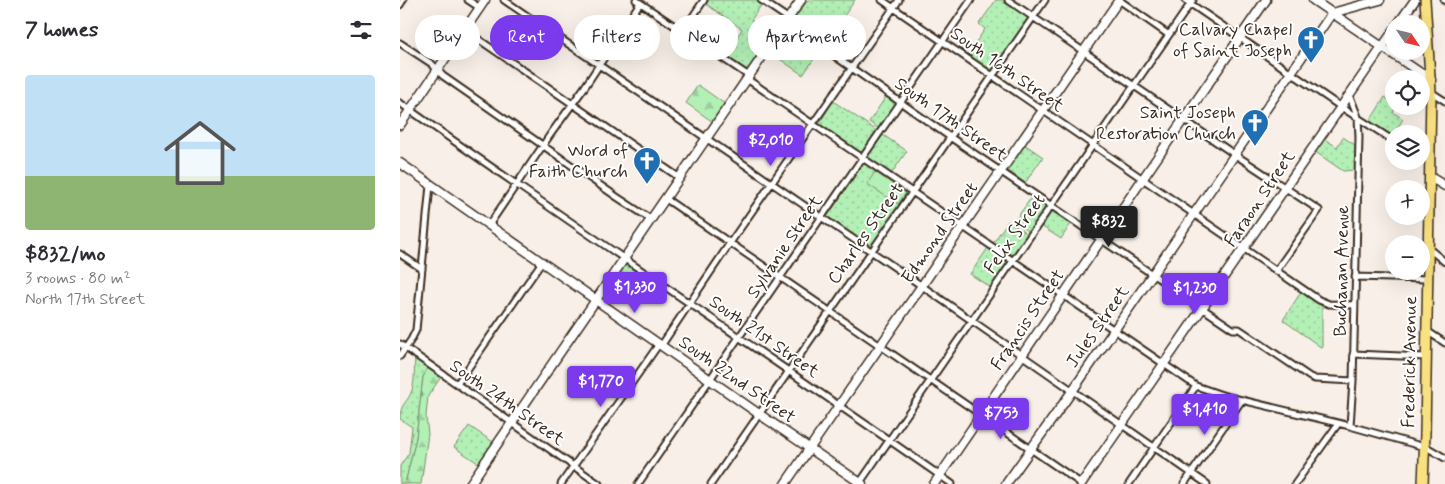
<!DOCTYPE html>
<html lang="en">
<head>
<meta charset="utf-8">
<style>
	:root { --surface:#fff; --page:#f7f7f7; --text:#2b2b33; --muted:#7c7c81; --accent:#7c3aed }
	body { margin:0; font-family:Mynerve,sans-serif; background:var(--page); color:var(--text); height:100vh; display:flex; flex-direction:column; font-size:19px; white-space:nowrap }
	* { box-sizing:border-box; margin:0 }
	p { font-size:16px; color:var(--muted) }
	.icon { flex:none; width:28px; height:28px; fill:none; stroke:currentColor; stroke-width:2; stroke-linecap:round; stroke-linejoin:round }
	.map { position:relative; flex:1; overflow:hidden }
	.drawer { display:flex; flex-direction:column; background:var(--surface); width:400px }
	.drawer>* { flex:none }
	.top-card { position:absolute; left:15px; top:15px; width:475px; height:45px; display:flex; gap:10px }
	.needle { width:32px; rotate:125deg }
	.controls { position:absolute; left:985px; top:15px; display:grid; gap:10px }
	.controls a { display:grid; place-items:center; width:45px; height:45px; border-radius:50%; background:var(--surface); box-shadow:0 5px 20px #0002; font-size:25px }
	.price { position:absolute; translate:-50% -42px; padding:0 11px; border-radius:5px; background:var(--accent); color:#fff; font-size:16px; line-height:32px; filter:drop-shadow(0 1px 2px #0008) }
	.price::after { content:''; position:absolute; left:50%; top:30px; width:15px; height:11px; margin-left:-8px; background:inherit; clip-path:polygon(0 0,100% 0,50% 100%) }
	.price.selected { background:#222; color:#fff }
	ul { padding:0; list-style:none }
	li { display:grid; align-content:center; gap:10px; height:265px; padding:0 25px }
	li span { display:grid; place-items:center; height:155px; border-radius:5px; color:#555 }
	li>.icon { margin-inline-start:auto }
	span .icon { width:90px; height:90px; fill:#fffc; stroke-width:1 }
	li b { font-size:21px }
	h2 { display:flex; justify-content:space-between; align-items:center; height:60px; padding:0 25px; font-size:21px }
	.pill { padding:0 18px; border-radius:22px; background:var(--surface); box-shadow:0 5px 20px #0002; font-size:18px; line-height:45px }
	.pill.selected { background:var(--accent); color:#fff }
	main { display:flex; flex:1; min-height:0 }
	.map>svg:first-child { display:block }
	.grass { fill:url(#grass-dots); stroke:#778d6a }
	.forest { fill:url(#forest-firs); stroke:#778d6a }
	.garden { fill:#b3f0b6; stroke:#778d6a }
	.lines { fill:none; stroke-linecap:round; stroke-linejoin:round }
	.street-casing { stroke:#3b2a1e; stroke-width:9 }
	.secondary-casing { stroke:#3b2a1e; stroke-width:11 }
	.primary-casing { stroke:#3b2a1e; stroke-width:12 }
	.street { stroke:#fff; stroke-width:5 }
	.secondary { stroke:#fff; stroke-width:8 }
	.primary { stroke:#f9e181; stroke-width:9 }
	.labels { text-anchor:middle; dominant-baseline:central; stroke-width:4; stroke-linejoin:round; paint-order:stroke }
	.poi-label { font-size:18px; fill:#3b2a1e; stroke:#fff; text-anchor:end }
	.street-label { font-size:18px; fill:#3b2a1e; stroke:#fff }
</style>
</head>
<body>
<main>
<section class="drawer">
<h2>7 homes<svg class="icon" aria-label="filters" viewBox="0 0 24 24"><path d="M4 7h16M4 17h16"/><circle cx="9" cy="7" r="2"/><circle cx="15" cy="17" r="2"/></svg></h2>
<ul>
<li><span style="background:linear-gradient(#bfe0f5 65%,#8fb573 0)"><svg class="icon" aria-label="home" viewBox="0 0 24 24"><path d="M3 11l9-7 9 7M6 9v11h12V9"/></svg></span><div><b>$832/mo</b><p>3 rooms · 80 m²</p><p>North 17th Street</p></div></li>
</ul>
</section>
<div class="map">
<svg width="1045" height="484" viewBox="0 0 1045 484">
	<defs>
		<pattern id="grass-dots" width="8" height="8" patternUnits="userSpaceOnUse" patternTransform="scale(1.25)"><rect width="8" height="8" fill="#b3f0b6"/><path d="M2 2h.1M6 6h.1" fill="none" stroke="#9bce9c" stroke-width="1.8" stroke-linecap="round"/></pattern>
		<pattern id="forest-firs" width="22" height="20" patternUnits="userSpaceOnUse" patternTransform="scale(1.25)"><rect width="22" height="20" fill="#b3f0b6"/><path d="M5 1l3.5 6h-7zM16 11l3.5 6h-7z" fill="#9bce9c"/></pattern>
	</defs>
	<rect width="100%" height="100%" fill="#f8f0e8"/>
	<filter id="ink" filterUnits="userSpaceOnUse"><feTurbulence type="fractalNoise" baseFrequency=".02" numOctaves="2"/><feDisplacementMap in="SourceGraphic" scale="10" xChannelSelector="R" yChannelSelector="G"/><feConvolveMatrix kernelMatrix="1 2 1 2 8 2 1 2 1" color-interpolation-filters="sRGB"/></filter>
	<g filter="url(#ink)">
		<path class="grass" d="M309,0H357L362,4L351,20L373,34L349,70H345L325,56L342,29L306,4Z
			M408,0H455L424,45L393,23V21Z
			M596,0H604L628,18L593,71L591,72L567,55L585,29L579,24Z
			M388,29H390L420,50L403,75L371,53Z
			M487,95L496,101L497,103L479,129L469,122Z
			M985,97L994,103V106H997L993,112L1003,119L992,137L970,121Z
			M433,101L477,131L463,152H459L419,124Z
			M483,135L507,151L491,174L468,158V156Z
			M943,137L955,145V170L943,171L914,151L923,138L937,147Z
			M624,144L643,157L625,183L607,170Z
			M465,163L508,193L471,247L427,217L463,164Z
			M633,195L647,206L629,232L614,222Z
			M652,210L672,222L661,239L641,226Z
			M608,221L628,234L613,256H611L593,243Z
			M588,248L607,261L608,262L591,288L570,274Z
			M226,264H228L253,281L240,299L214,281Z
			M901,292L922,306V348L883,320Z
			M15,358L28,368L23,377L16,438L5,484H0V466L9,453L12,427L0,419C0,403 8,403 12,390C15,381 14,368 15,358Z
			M69,426L93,442L78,463L54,447Z"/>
		<path class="forest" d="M298,85L325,104L313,122L286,103Z
			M28,368L41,377L28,396L26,416L28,434L21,484H5L16,438L23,377Z"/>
		<path class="garden" d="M475,172L506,193L498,204L467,184Z"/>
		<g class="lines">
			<defs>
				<path id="street" d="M68,0L80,8
					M104,0L522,286L807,484
					M236,0L349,76
					M361,0L389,19
					M482,0L919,300L929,304L954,305
					M608,0L834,154L919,210L876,271
					M719,0L769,35
					M785,0L941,107L994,141
					M1044,0L1045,1
					M0,5L3,0
					M386,22L550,137L833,329H839L910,377L915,379L953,381
					M65,30L280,178
					M283,31L304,0
					M0,43L32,64L43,76L217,197L252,220
					M347,79L796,386L825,396L950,426L1028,448L1045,458
					M1031,92L1045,101
					M949,94L958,117L959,137L953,381L950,426
					M0,103C182,232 369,356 552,484
					M266,199L682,484
					M89,225L150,135L184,88L240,3
					M1028,248L1045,262
					M0,254L22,269
					M955,277L1027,279
					M1027,331L1045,343
					M0,344L199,484
					M261,346L330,243L499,0
					M953,354L1026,357
					M0,356L11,340L16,330L30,185
					M57,384L142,262
					M161,484L259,344
					M238,484L571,0
					M311,484L645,0
					M459,484L793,0
					M729,484L796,386
					M784,484L842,400
					M895,484L938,424"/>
				<path id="secondary" d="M913,0L1031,80
					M998,24L1015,0
					M0,125L85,0
					M0,163L359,414L462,484
					M1030,177L1045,186
					M70,484L401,0
					M385,484L719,0
					M534,484L783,120L866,0
					M606,484L673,390L932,13L980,0
					M681,484L994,30"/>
				<path id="primary" d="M1023,484L1025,434L1031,92L1025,0"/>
			</defs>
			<use href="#street" class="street-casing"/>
			<use href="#secondary" class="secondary-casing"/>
			<use href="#primary" class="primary-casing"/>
			<use href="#street" class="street"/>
			<use href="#secondary" class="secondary"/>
			<use href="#primary" class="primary"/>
		</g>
	</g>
	<defs>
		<symbol id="church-pin" viewBox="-11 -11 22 30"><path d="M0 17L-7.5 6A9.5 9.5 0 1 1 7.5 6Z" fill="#1f6fb2" stroke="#fff"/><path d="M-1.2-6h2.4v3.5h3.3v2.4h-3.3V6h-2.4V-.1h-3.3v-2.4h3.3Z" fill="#fff"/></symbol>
	</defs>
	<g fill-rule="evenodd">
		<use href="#church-pin" x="895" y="24" width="32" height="43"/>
		<use href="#church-pin" x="839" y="107" width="32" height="43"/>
		<use href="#church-pin" x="231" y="145" width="32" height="43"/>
	</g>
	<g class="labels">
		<g class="poi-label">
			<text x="892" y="30">Calvary Chapel<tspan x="892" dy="21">of Saint Joseph</tspan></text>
			<text x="836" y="113">Saint Joseph<tspan x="836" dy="21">Restoration Church</tspan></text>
			<text x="228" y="151">Word of<tspan x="228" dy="21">Faith Church</tspan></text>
		</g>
		<g class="street-label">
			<text transform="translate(607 70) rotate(35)">South 16th Street</text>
			<text transform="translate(551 120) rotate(35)">South 17th Street</text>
			<text transform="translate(860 199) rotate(-56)">Faraon Street</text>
			<text transform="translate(540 233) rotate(-55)">Edmond Street</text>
			<text transform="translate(466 234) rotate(-55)">Charles Street</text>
			<text transform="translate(615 234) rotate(-55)">Felix Street</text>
			<text transform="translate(385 247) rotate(-56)">Sylvanie Street</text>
			<text transform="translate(942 271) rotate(-89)">Buchanan Avenue</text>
			<text transform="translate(628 320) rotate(-56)">Francis Street</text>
			<text transform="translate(698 327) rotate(-55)">Jules Street</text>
			<text transform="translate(364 337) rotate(35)">South 21st Street</text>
			<text transform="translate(1010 362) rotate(-89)">Frederick Avenue</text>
			<text transform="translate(337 380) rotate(35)">South 22nd Street</text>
			<text transform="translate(107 403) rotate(35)">South 24th Street</text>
		</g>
	</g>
</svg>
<div class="controls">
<a><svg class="needle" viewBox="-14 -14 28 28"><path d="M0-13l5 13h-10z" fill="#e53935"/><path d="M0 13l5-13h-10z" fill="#7c7c81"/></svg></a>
<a><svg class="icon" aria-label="locate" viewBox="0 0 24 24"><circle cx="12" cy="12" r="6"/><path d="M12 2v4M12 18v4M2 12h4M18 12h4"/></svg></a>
<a><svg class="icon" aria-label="layers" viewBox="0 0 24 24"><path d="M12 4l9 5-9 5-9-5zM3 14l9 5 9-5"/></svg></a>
<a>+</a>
<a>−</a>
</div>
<b class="price" style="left:371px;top:167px">$2,010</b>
<b class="price selected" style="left:709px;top:248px">$832</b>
<b class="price" style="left:235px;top:314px">$1,330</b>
<b class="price" style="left:795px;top:315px">$1,230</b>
<b class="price" style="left:201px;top:408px">$1,770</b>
<b class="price" style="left:805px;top:436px">$1,410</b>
<b class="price" style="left:601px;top:440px">$753</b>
<div class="top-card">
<a class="pill">Buy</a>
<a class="pill selected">Rent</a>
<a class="pill">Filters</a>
<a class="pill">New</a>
<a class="pill">Apartment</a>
</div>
</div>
</main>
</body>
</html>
